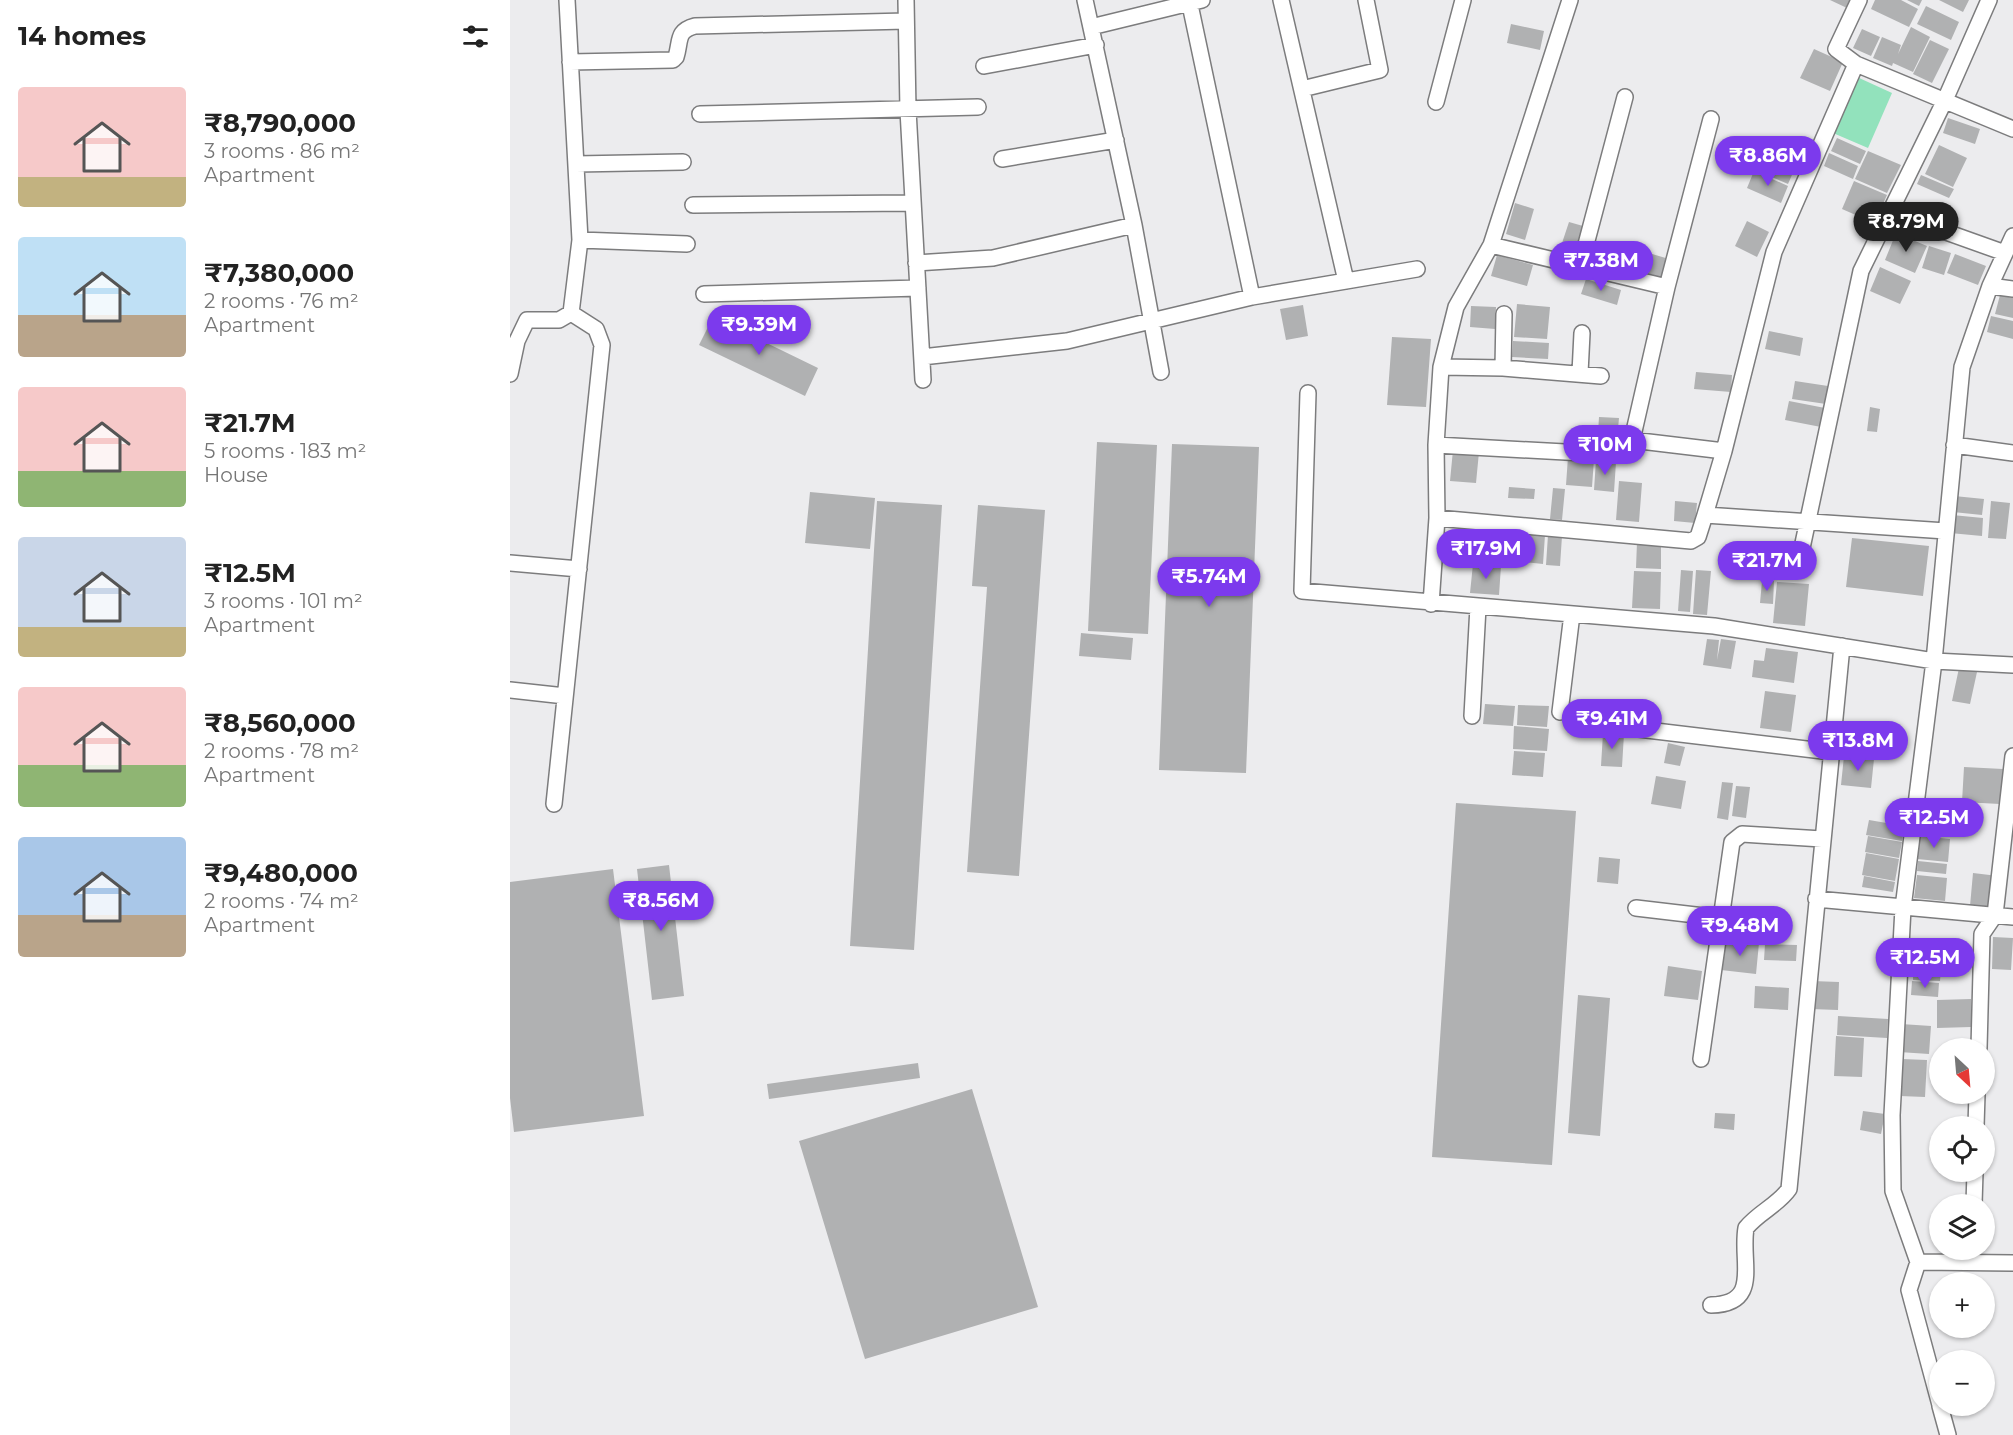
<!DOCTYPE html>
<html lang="en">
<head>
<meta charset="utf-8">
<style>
	:root { --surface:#fff; --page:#f6f6f6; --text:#222; --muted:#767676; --accent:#7c3aed }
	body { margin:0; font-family:Montserrat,sans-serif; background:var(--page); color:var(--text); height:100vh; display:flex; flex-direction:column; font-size:22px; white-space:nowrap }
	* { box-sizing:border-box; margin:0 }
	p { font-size:20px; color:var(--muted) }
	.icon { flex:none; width:33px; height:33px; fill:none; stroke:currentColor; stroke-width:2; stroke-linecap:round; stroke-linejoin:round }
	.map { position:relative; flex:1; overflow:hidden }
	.side { display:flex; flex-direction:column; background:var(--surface); width:510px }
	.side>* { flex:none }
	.needle { width:39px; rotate:154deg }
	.controls { position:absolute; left:1419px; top:1038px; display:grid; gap:12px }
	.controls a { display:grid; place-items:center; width:66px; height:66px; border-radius:50%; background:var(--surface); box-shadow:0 2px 4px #0004; font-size:30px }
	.price { position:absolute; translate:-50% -51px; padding:0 14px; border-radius:21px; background:var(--accent); color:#fff; font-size:20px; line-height:39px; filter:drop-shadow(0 2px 3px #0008) }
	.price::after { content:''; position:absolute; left:50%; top:36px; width:18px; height:14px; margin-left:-9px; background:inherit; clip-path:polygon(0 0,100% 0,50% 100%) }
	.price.selected { background:#222; color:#fff }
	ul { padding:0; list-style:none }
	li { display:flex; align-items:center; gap:18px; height:150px; padding:0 18px }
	li span { display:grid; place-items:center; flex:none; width:168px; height:120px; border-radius:6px; color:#555 }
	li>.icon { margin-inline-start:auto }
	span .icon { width:72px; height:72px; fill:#fffc; stroke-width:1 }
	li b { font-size:26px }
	h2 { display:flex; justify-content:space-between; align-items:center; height:72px; padding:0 18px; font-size:26px }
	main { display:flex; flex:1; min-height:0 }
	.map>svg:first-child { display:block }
	.green { fill:#92e2bc }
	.building { fill:#b0b1b2 }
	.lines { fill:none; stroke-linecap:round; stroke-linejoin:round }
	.minor-casing { stroke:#7c7c7d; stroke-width:18 }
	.minor { stroke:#fff; stroke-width:15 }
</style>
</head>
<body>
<main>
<section class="side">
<h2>14 homes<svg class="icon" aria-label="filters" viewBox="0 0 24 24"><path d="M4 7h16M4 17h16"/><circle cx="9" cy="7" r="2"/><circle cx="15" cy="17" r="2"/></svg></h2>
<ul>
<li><span style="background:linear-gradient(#f6c9c9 75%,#c2b280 0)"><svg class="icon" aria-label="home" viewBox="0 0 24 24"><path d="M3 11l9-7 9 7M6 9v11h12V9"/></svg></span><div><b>₹8,790,000</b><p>3 rooms · 86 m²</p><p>Apartment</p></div></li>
<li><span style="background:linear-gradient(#bfe0f5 65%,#b9a48a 0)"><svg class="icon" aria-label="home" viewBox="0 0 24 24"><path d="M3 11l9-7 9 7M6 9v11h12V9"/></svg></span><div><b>₹7,380,000</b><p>2 rooms · 76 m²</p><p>Apartment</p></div></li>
<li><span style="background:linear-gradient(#f6c9c9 70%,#8fb573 0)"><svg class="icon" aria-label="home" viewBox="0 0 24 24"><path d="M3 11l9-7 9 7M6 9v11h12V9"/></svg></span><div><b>₹21.7M</b><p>5 rooms · 183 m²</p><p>House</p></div></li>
<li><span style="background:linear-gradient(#c9d6e8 75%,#c2b280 0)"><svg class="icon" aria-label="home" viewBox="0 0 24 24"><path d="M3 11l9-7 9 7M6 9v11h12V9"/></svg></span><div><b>₹12.5M</b><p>3 rooms · 101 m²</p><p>Apartment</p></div></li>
<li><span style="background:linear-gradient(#f6c9c9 65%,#8fb573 0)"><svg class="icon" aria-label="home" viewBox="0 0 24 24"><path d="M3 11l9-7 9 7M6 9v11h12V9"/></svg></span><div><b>₹8,560,000</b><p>2 rooms · 78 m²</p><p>Apartment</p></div></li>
<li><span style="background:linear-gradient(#a9c7e8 65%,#b9a48a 0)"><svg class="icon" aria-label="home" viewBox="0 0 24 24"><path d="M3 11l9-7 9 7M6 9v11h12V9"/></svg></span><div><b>₹9,480,000</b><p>2 rooms · 74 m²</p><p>Apartment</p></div></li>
</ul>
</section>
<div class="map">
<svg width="1503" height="1435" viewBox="0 0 1503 1435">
	<rect width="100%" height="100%" fill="#ececee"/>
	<path class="green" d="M1347,77L1382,93L1358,148L1323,133Z"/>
	<path class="building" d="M1320,0H1341L1337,8Z
		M1365,0H1391L1408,9L1399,27L1361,9Z
		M1397,0H1412L1409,6Z
		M1429,0H1459L1453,12Z
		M1416,6L1449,22L1441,40L1407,24Z
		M1001,24L1034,31L1030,50L997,43Z
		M1401,27L1420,37L1403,72L1383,63L1382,66L1363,58L1372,37L1391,45L1388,54Z
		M1352,29L1370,37L1361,56L1343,48Z
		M1420,40L1439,49L1422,83L1403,74Z
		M1304,49L1333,62L1320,91L1290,78Z
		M1438,118L1470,129L1465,144L1433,133Z
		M1260,136L1293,151L1286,167L1253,152Z
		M1327,138L1356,151L1350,164L1321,151Z
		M1429,145L1457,158L1443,187L1415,174Z
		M1358,151L1391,165L1377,193L1345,179Z
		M1252,153L1285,168L1278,184L1245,170Z
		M1319,153L1348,166L1343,179L1314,166Z
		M1244,171L1278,186L1271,203L1237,188Z
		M1411,175L1444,189L1439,198L1407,184Z
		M1344,181L1377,195L1364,223L1332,209Z
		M1005,203L1024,209L1015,240L996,234Z
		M1237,221L1259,232L1247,257L1225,246Z
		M1059,222L1073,226L1065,250L1051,246Z
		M1386,233L1417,246L1405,273L1375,260Z
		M1419,246L1441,253L1434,275L1412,268Z
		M1122,248L1159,259L1153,278L1117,267Z
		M1445,254L1476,266L1468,285L1437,273Z
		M987,255L1023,265L1017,286L981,276Z
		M1370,267L1401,281L1390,304L1360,291Z
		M1076,279L1111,290L1107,305L1071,294Z
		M1490,295L1503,298V318L1485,314Z
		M1007,304L1040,307L1037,339L1004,337Z
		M793,305L798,336L776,340L770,309Z
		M961,306L986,307L985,329L960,327Z
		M1481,316L1503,321V339L1477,332Z
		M203,317L308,368L295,396L189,345Z
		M1259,331L1293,338L1290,356L1255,349Z
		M882,337L921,339L916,407L877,405Z
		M1003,341L1039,343L1038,359L1002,357Z
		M1186,372L1222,375L1221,392L1184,389Z
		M1285,381L1318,386L1316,404L1282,399Z
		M1279,401L1315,408L1311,427L1275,420Z
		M1360,407L1370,409L1367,432L1357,431Z
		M1089,417L1109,418L1106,451L1087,449Z
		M587,442L647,445L638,634L578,631Z
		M662,444L749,447L736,773L649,770Z
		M943,450L969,452L966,483L940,481Z
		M1058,457L1084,459L1082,487L1056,485Z
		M1086,460L1106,462L1104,492L1084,490Z
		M1109,481L1132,483L1129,522L1106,520Z
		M999,487L1025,489L1024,499L998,498Z
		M1043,488L1055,489L1052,520L1040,519Z
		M300,492L365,498L360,549L295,543Z
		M1444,496L1474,499L1472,515L1443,512Z
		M367,501L432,505L404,950L340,946Z
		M1165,501L1187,503L1185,523L1164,521Z
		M1481,501L1500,503L1496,539L1478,538Z
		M468,505L535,510L509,876L457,872L477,587L462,586Z
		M1442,515L1473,518L1472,536L1440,533Z
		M967,531L992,533L990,556L965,554Z
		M1006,533L1035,535L1033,564L1004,561Z
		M1038,535L1052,536L1050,566L1036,565Z
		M1342,538L1419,546L1413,596L1336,587Z
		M1127,542L1151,543V569L1126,568Z
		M1222,551L1233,552L1231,575L1220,574Z
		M963,564L991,566L989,595L960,593Z
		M1171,570L1183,571L1180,612L1168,611Z
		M1186,570L1201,571L1197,615L1183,614Z
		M1124,571L1151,572L1150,609L1122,608Z
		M1252,581H1264L1263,604L1250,603Z
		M1267,582L1299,584L1295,626L1263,623Z
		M571,633L623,638L621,660L569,656Z
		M1197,639L1209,640L1207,660L1211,639L1226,641L1221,669L1193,665Z
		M1256,648L1288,652L1284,683L1242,677L1244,660L1254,661Z
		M1449,668L1467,672L1460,704L1442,701Z
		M1255,691L1286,695L1281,732L1250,728Z
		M975,704L1005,706L1003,726L973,724Z
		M1008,705L1039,706L1037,727L1007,725Z
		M1004,726L1039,729L1037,751L1003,749Z
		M1093,733L1114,734L1112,767L1091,766Z
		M1158,743L1175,747L1170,766L1154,763Z
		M1004,751L1035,753L1033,777L1002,775Z
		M1334,756L1364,759L1361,788L1331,785Z
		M1454,767L1493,769L1490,804L1452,802Z
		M1146,776L1176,781L1171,809L1141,804Z
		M1212,782L1223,783L1218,820L1207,818Z
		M1226,786L1240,787L1236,818L1222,816Z
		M946,803L1066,811L1042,1165L922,1157Z
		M1411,810L1443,813L1441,835L1409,832Z
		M1359,820L1394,826L1392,841L1356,835Z
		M1358,836L1392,842L1389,858L1355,852Z
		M1409,836L1440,839L1438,862L1407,859Z
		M1356,853L1389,859L1385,881L1352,875Z
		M1089,857L1110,859L1108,884L1087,882Z
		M1408,861L1437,864L1436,874L1407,871Z
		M159,865L174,996L142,1000L127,869Z
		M103,869L134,1116L4,1132L0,1098V882Z
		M1463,873L1488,876L1484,908L1460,906Z
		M1407,875L1437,878L1435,901L1404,898Z
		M1354,876L1385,882L1383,892L1352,887Z
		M1221,908L1254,913L1249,941L1217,936Z
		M1483,937L1503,938L1501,970L1482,969Z
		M1215,939L1249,943L1246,974L1211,970Z
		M1255,944L1287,945L1286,961L1254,960Z
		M1158,966L1192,971L1188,1000L1154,996Z
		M1403,966L1431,968L1430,981L1403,980Z
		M1302,981L1329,982L1328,1010L1301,1009Z
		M1402,981L1429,983L1428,997L1401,995Z
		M1245,986L1279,988L1278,1010L1244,1008Z
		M1068,995L1100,998L1090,1136L1058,1133Z
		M1461,999V1027L1427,1028V1000Z
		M1328,1016L1378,1019L1377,1038L1327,1035Z
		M1391,1024L1421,1026L1419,1054L1389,1052Z
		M1326,1036L1354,1038L1352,1077L1324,1076Z
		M1427,1057H1430V1083H1426Z
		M1392,1059L1417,1060L1415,1097L1390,1096Z
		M408,1063L410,1078L259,1099L257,1084Z
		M462,1089L528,1307L355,1359L289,1141Z
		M1353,1111L1375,1114L1371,1134L1350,1130Z
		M1205,1113L1225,1114L1224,1130L1204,1128Z"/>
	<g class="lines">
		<defs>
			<path id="minor" d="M57,0L70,240L61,313
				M396,0L398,110L413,380
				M575,0L624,225L651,372
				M679,0L742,297
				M771,0L836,281
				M581,27L692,0
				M60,62L163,60L166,57C171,41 166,31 185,26L396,21
				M1346,64L1503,129
				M474,66L586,45
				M792,89L870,70L856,0
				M926,102L953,0
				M190,114L468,107
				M492,159L606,140
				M66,164L173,162
				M183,205L403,203
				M1380,212L1495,253
				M70,240L177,244
				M981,245L1157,287
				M406,263L483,258L624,225
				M1070,267L1115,97
				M1480,286L1503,289
				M194,294L408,288
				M412,357L557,341L742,297L907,269
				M931,367L993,368L1091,376
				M993,368L994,314
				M1070,373L1072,333
				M0,374L7,341L17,320H49L61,313
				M798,393L792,591L1204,626L1424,661L1503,665
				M1122,440L1214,451
				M926,445L1110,455L1122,440L1157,287L1201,119
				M1444,445L1503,453
				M1195,515L1214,451L1264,252L1346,64L1326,49L1349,0
				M927,518L1181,541L1188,537L1195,515L1436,531
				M1289,562L1351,271L1435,100L1479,0
				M0,563L69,569
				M921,604L927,518L926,445L931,367L946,307L981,245L1060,0
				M0,690L55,696
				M1050,712L1062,614
				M962,716L968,607
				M1095,725L1321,752
				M44,804L92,345L86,329L61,313
				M1306,899L1503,917
				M1126,908L1211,918
				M1469,1048L1472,934L1485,915L1503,756
				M1191,1059L1222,842L1232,834L1312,839
				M1466,1126L1467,1094
				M1464,1204L1465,1172
				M1408,1262L1383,1191L1382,1115L1393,908L1424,661L1452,367L1480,286L1503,236
				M1201,1305C1252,1304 1230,1262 1236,1228C1249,1212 1268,1205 1279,1189L1332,646
				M1430,1405L1399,1290L1408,1262L1503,1263
				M1430,1406L1438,1435"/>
		</defs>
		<use href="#minor" class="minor-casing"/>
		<use href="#minor" class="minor"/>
	</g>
</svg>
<div class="controls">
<a><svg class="needle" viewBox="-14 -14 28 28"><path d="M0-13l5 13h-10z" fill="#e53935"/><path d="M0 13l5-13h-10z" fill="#767676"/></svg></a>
<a><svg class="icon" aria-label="locate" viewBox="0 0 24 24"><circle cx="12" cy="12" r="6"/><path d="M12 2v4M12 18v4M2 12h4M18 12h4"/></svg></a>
<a><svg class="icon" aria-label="layers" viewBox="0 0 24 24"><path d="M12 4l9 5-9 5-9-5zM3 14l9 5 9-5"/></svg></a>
<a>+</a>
<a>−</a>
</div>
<b class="price" style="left:1258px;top:187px">₹8.86M</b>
<b class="price selected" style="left:1396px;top:253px">₹8.79M</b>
<b class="price" style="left:1091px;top:292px">₹7.38M</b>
<b class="price" style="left:249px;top:356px">₹9.39M</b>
<b class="price" style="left:1095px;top:476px">₹10M</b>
<b class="price" style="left:976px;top:580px">₹17.9M</b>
<b class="price" style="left:1257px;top:592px">₹21.7M</b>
<b class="price" style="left:699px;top:608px">₹5.74M</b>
<b class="price" style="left:1102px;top:750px">₹9.41M</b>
<b class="price" style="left:1348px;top:772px">₹13.8M</b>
<b class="price" style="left:1424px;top:849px">₹12.5M</b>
<b class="price" style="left:151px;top:932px">₹8.56M</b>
<b class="price" style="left:1230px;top:957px">₹9.48M</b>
<b class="price" style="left:1415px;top:989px">₹12.5M</b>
</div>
</main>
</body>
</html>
